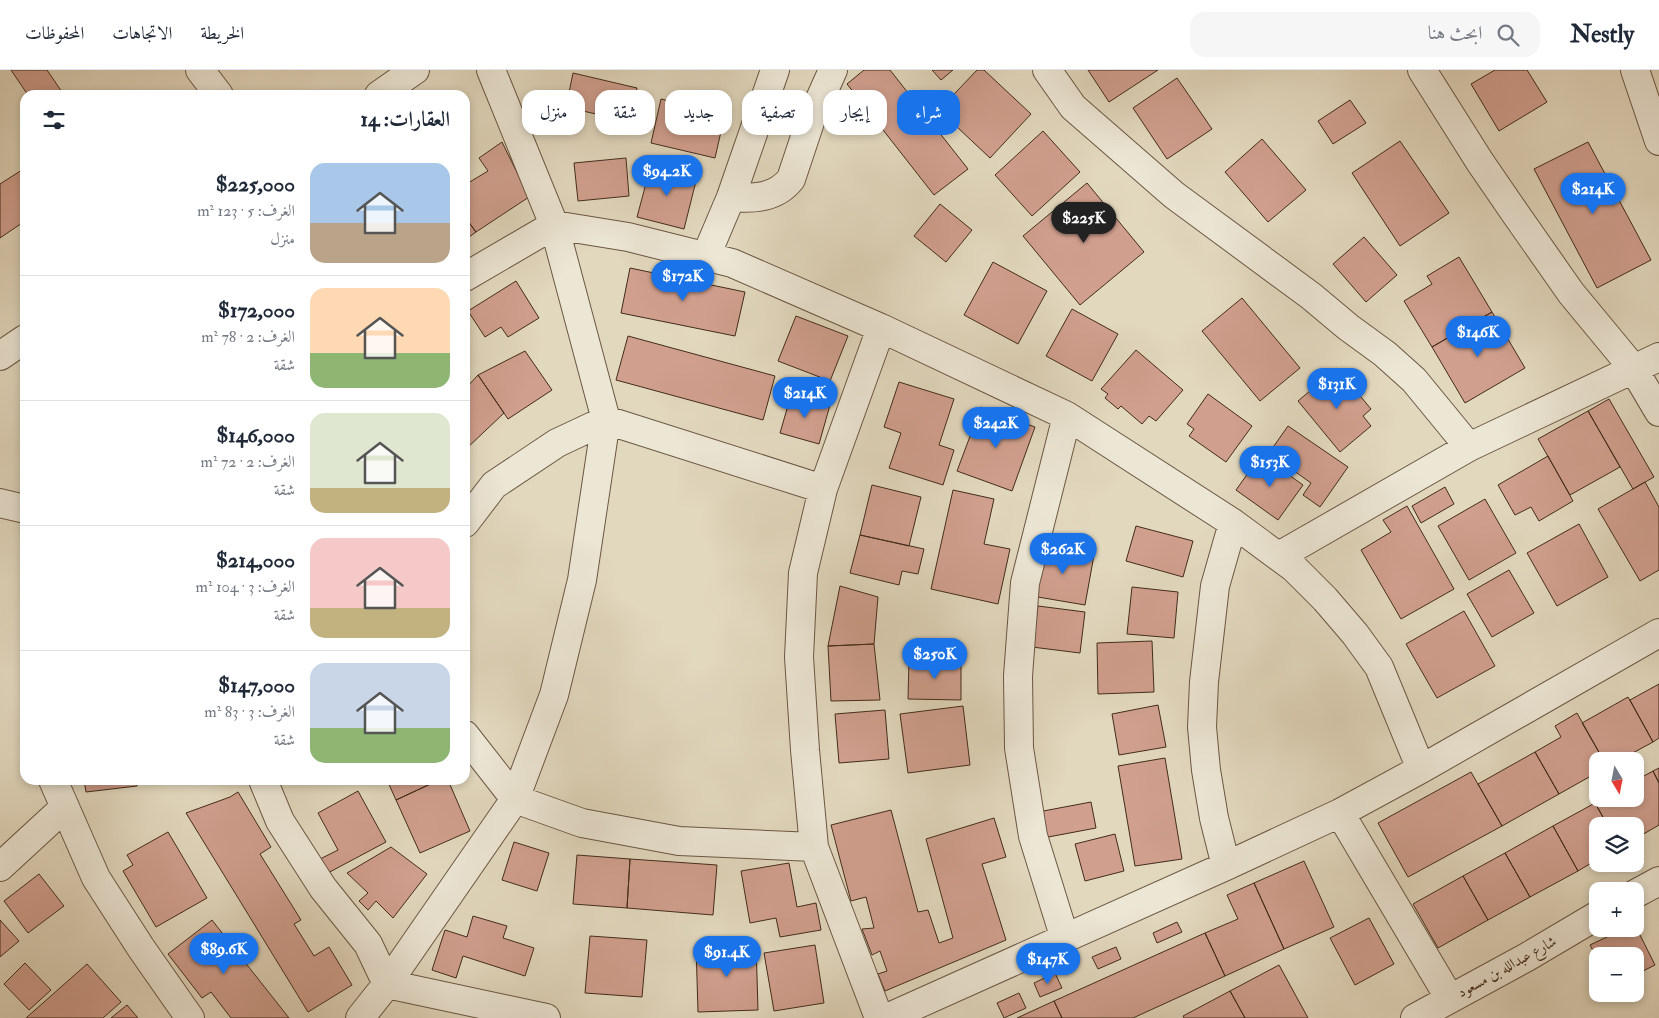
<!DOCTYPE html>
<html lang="ar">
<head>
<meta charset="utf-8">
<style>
	:root { --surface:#fff; --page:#f6f6f7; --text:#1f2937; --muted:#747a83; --line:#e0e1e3; --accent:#1a73e8 }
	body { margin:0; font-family:"IM FELL Double Pica",Amiri,serif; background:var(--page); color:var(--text); direction:rtl; height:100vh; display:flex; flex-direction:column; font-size:19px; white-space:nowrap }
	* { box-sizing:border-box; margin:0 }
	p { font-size:16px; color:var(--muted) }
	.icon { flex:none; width:28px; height:28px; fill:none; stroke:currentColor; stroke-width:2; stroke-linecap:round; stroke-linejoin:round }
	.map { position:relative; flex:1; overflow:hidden; direction:ltr }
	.details { position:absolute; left:20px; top:20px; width:450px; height:695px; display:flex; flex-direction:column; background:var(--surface); border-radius:15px; box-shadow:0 2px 8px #0003; direction:rtl }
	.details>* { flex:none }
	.top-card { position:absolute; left:485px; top:20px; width:475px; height:45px; direction:rtl; display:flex; gap:10px }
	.needle { width:32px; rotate:170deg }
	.tools { position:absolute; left:1589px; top:682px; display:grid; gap:10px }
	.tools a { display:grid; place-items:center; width:55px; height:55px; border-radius:10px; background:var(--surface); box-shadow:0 2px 8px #0003; font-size:25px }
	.price { position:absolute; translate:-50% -42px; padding:0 11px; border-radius:18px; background:var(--accent); color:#fff; font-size:16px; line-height:32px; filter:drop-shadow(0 1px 2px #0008) }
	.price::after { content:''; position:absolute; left:50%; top:30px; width:15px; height:11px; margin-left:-8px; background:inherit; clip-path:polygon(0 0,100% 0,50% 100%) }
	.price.on { background:#222; color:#fff }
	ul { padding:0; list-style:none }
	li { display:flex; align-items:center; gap:15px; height:125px; padding:0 20px }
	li+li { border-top:1px solid var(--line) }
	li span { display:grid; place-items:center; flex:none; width:140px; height:100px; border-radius:15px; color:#555 }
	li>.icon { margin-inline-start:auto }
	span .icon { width:60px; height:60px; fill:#fffc; stroke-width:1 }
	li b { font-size:21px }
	h2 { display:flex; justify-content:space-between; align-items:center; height:60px; padding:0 20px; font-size:21px }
	.chip { padding:0 18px; border-radius:15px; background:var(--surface); box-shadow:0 2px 8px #0003; font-size:18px; line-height:45px }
	.chip.on { background:var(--accent); color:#fff }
	header { display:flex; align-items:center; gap:30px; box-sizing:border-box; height:70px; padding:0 25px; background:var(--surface); border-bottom:1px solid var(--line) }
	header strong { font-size:24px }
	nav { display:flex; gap:28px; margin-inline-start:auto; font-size:18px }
	.search { width:350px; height:45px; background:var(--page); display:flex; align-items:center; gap:12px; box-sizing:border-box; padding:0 18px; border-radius:15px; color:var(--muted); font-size:19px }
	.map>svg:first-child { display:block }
	.building { fill:#d09f8e; stroke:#432c1a }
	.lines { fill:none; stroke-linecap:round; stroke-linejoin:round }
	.minor-casing { stroke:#6b5743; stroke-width:30 }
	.minor { stroke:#ece6d5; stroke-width:28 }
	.labels { text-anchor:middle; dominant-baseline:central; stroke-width:5; stroke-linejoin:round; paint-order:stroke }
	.street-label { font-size:15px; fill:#432c1a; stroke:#ece6d5 }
</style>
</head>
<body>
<header>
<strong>Nestly</strong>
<div class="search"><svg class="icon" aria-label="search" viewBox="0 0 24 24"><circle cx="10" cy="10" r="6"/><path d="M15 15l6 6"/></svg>ابحث هنا</div>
<nav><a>الخريطة</a><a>الاتجاهات</a><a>المحفوظات</a></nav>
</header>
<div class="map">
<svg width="1659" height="948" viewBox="0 0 1659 948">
	<rect width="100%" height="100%" fill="#e2d8be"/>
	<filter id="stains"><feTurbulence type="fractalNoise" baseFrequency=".004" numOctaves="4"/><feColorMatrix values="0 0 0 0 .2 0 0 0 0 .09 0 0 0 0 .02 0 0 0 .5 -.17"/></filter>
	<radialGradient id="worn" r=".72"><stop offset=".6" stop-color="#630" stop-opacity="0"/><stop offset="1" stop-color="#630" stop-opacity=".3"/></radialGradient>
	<path class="building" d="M11,0H47L64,25H28Z
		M864,0H890L968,99L934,125L847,14Z
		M932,0H953L941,10Z
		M977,0H984L1031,44L990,88L939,40Z
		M1088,0H1158L1109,32Z
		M1495,0H1527L1547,32L1499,61L1471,14Z
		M573,3L637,18L630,52L566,37Z
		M1177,8L1212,59L1167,89L1133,38Z
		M661,29L725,44L715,88L651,73Z
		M1350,30L1366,53L1333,74L1318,51Z
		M1043,61L1080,102L1032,146L995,105Z
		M1262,69L1306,120L1268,152L1225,102Z
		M1400,71L1449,143L1400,176L1352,103Z
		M502,72L529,127L476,162L465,147V109L468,113L488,101L479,88Z
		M1588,72L1651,190L1597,218L1534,99Z
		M626,88L629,126L578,131L574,93Z
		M651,95L697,107L684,159L637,147Z
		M25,98V151L0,168V114Z
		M1087,113L1144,182L1080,235L1023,166Z
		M940,134L972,160L946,192L914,166Z
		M465,147L476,162L465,170Z
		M1364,167L1397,205L1366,232L1333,194Z
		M1459,187L1492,242L1432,277L1404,231L1432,214L1427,206Z
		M993,192L1047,221L1018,274L964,245Z
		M630,198L745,222L735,266L621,243Z
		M516,211L539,248L508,267L501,257L485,267L468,241Z
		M1242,228L1300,298L1260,331L1202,261Z
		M1072,239L1118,264L1092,311L1046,286Z
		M1492,242L1525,298L1465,333L1432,277Z
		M796,246L848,266L830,311L778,291Z
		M628,266L775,306L763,350L616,310Z
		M1136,280L1183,320L1156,351L1149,346L1142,354L1121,336L1118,339L1105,328L1108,324L1101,319Z
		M525,281L552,320L508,349L478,305Z
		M1337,298L1371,339L1363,346L1371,356L1340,382L1298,331Z
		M478,305L504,343L465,380V319Z
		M899,312L954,329L939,375L954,380L943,415L889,398L901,363L884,357Z
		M1208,324L1252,356L1226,392L1189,366L1194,359L1187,354Z
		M791,325L830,335L819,374L780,363Z
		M1609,329L1654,407L1633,419L1588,341Z
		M981,337L1035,357L1012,421L957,401Z
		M1588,341L1620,397L1570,425L1538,369Z
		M1288,356L1348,397L1320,437L1303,425L1311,413L1269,383Z
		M1261,385L1303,415L1278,450L1236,420Z
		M1548,386L1573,431L1539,451L1531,437L1515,445L1498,415Z
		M1645,412L1659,437V500L1640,511L1598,439Z
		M872,415L921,427L909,476L860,465Z
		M1445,417L1454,434L1421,453L1412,436Z
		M953,420L994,429L984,474L1010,479L998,534L931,519Z
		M1485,429L1516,483L1469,510L1438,456Z
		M1407,436L1454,519L1401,549L1361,480L1391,462L1383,450Z
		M1579,454L1608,507L1557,536L1527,483Z
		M1136,456L1193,471L1183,507L1126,491Z
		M860,465L924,479L918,504L902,501L899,515L850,503Z
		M1042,475L1094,485L1085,535L1032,526Z
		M1509,500L1534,543L1492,567L1467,524Z
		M840,516L878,527L874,574L828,576Z
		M1132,517L1178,522L1174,568L1127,564Z
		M1038,536L1085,542L1080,583L1032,577Z
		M1464,541L1495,596L1437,628L1406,574Z
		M1152,571L1154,622L1098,624L1097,573Z
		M874,574L880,630L831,631L828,576Z
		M909,590L961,591V630L908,629Z
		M1659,614V668L1653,672L1630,630Z
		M1628,627L1653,672L1618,691H1604L1582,653Z
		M1158,635L1166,677L1119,685L1112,644Z
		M963,636L970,695L908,703L900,644Z
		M885,640L889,689L839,693L835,644Z
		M1577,643L1604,691H1598V702L1559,724L1535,682L1561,667L1555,656Z
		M1535,682L1559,724L1502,756L1478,714Z
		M1165,688L1182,789L1135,796L1118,696Z
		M1659,698V713L1653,701Z
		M1653,701L1659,713V755L1635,769V756H1608L1595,733L1603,729H1635V711Z
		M1471,702L1502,756L1408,807L1378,753Z
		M84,710H136L137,716L86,722Z
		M387,710H439L396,730Z
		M439,710H448L470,761L420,783L396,730Z
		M358,721L386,772L326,804L318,790L338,780L318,743Z
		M238,722L271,777L260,784L301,850L294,854L314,886L329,877L352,915L308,942L186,743L230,727Z
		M1091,732L1096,758L1043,768L1038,742Z
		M1595,733L1608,756H1598V789L1578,801L1553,756Z
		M891,740L918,842L928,840L939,873L953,868L926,769L994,748L1006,787L982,794L1006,870L885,921L878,904L887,901L880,881L872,885L862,859L874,858L866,827L851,831L831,755Z
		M1553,756L1578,801L1530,827L1505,783Z
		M168,762L207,828L156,857L123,801L133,795L127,785Z
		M1115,764L1124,801L1085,811L1075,774Z
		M514,772L549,783L537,821L502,810Z
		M391,777L427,804L393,848L376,831L368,840L359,831L368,823L347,803Z
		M1505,783L1530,827L1488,850L1463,806Z
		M577,785L630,789L627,838L573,834Z
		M630,789L717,795L713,845L627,838Z
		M1304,791L1334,857L1284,879L1254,813Z
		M789,793L797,837L816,833L821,860L780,867L776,848L750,853L741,801Z
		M39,804L64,836L28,863L4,831Z
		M1463,806L1488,850L1438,878L1413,834Z
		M1254,813L1284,879L1225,906L1205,863L1238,849L1227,825Z
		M473,846L507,856L503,868L534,878L525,906L463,886L456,908L432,900L445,860L467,867Z
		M1369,848L1394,894L1355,915L1330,868Z
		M0,850L19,871L0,887Z
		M212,850L244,891L289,948H231L211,922L202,928L168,884Z
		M1177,852L1182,862L1157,873L1153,863Z
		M1635,855L1655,895L1635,905V886H1598V890L1590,875L1624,859H1635Z
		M1205,863L1225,906L1133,948H1062L1054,931Z
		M590,866L647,870L642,927L585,923Z
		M756,873L758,940L698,942L696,875Z
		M815,875L824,933L774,941L764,883Z
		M1116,877L1121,889L1098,899L1092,887Z
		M25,893L51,920L29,940L4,914Z
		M87,894L121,932L103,948H26Z
		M1279,895L1308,948H1245L1230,921Z
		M1055,903L1062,918L1040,927L1034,913Z
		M1230,921L1245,948H1184L1183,946Z
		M1019,923L1026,938L1004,948L997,933Z
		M1054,931L1062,948H1017Z
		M127,935L138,948H111Z"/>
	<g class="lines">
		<defs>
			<path id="minor" d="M200,0L219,25
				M1047,0L1073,37L1174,125L1311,226L1348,257L1385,284L1414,310L1469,377
				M1422,0L1480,92L1515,143L1571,223L1633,298L1659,342
				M1635,0L1659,71
				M379,25L415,0
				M731,127C754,129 776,128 791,109L811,49L833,0
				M706,186L731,127L775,0
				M465,207L554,155L628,167L732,193L881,258L1067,346L1233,453L1294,498L1325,529L1355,564L1379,597L1421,699
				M0,286L25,269
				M0,433L25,439
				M465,453L494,415L557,373L606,350L823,419
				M1279,486L1469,377L1659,287
				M465,665L515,729L582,753L679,771L814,777L805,680L799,587L803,503L823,419L881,258
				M53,710L96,808L141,878L190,948
				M263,710L280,751L323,818L368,874L387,914L546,948
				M1340,743L1450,929
				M814,777L879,948
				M1226,796L1214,748L1206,700L1202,657L1204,612L1215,516L1233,453
				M0,797L65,737
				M1635,824L1659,811
				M1065,869L1033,766L1019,678L1018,606L1025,513L1067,346
				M360,948L387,914L515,729L554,625L582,510L606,350L554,155L491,0
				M887,948L1226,796L1340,743L1421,699L1659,563
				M1415,948L1527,887L1598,845"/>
		</defs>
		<use href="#minor" class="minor-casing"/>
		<use href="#minor" class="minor"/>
	</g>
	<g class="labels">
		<g class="street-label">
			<text transform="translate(1507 897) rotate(-29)">شارع عبدالله بن مسعود</text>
		</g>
	</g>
	<rect width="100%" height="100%" filter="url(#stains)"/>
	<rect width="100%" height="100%" fill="url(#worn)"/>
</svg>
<div class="tools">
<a><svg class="needle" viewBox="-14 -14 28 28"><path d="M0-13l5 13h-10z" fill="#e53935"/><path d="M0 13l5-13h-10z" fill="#747a83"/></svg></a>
<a><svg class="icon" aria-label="layers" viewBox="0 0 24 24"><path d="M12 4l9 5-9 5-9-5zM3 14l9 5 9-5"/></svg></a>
<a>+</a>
<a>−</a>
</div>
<b class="price" style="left:667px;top:127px">$94.2K</b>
<b class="price" style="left:1593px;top:145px">$214K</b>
<b class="price on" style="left:1084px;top:174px">$225K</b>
<b class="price" style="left:683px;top:232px">$172K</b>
<b class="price" style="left:1478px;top:288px">$146K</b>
<b class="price" style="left:1337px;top:340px">$131K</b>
<b class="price" style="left:805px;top:349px">$214K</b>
<b class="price" style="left:996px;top:379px">$242K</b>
<b class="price" style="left:1270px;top:418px">$153K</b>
<b class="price" style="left:1063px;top:505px">$262K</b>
<b class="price" style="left:935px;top:610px">$250K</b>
<b class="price" style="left:224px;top:905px">$89.6K</b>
<b class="price" style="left:727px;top:908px">$91.4K</b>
<b class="price" style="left:1048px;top:915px">$147K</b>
<div class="top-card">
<a class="chip on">شراء</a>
<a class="chip">إيجار</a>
<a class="chip">تصفية</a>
<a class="chip">جديد</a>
<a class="chip">شقة</a>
<a class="chip">منزل</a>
</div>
<section class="details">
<h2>العقارات: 14<svg class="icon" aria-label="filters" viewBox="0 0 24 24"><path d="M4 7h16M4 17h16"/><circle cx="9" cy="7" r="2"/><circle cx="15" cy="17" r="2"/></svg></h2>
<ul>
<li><span style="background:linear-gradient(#a9c7e8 60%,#b9a48a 0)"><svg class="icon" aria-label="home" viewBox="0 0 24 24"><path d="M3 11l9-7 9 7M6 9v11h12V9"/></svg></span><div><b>$225,000</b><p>الغرف: 5 · 123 m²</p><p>منزل</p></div></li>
<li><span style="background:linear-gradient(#ffd9b3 65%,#8fb573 0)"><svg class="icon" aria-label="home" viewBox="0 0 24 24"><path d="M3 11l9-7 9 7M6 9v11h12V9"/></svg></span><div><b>$172,000</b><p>الغرف: 2 · 78 m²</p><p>شقة</p></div></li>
<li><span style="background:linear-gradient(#dfe7d0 75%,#c2b280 0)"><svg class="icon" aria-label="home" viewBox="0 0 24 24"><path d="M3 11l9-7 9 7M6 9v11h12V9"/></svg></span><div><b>$146,000</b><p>الغرف: 2 · 72 m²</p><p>شقة</p></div></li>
<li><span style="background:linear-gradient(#f6c9c9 70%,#c2b280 0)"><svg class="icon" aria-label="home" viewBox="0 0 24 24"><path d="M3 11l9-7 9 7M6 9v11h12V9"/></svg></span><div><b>$214,000</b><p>الغرف: 3 · 104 m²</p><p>شقة</p></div></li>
<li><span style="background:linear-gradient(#c9d6e8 65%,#8fb573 0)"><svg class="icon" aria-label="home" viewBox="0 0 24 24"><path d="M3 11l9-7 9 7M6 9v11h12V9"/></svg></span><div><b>$147,000</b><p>الغرف: 3 · 83 m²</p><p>شقة</p></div></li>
</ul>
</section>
</div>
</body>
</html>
